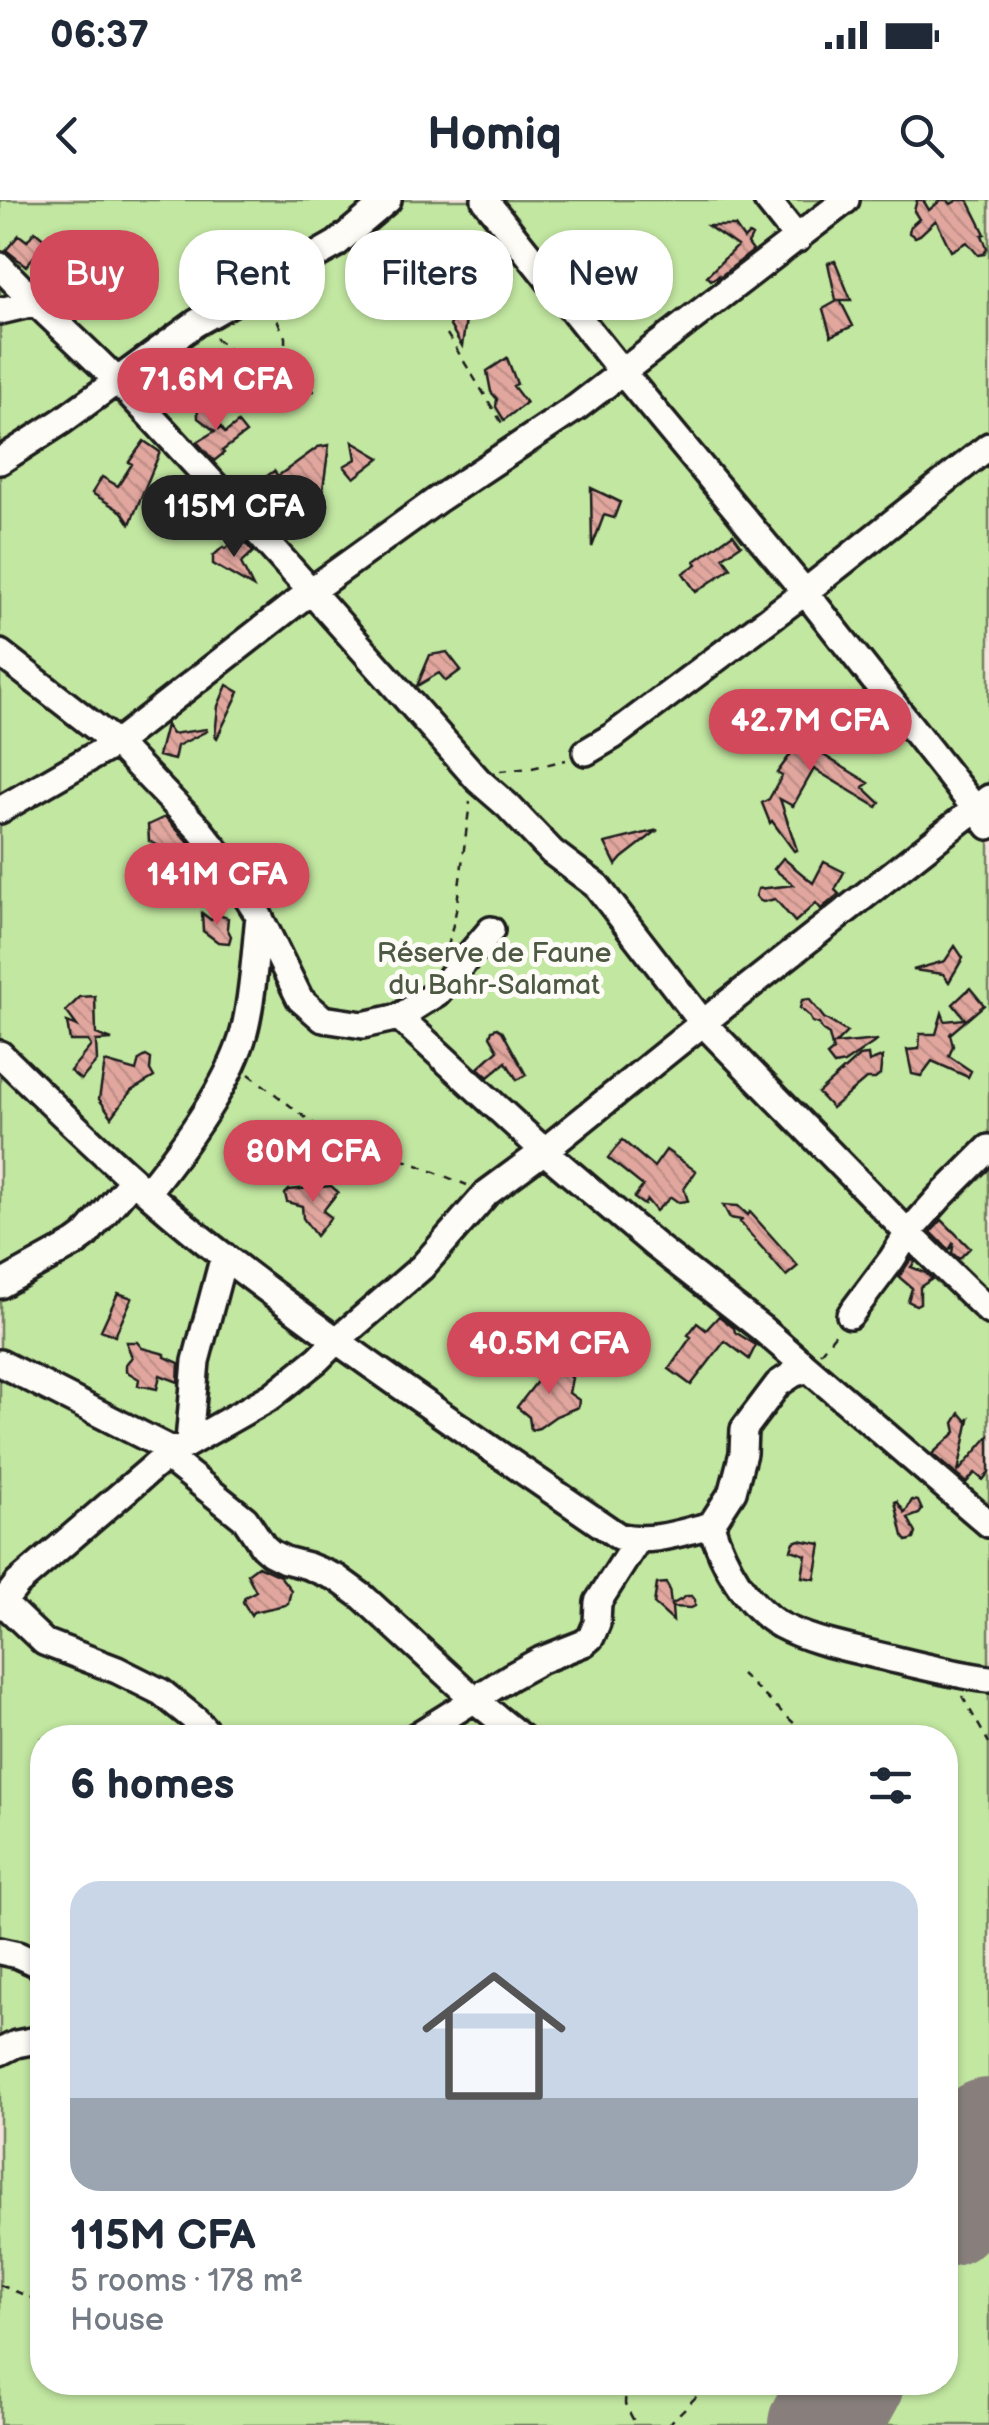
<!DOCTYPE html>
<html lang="en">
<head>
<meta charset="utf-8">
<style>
	:root { --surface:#fff; --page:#f2f2f3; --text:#1f2937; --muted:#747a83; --line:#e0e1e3; --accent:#d1495b }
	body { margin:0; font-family:"Balsamiq Sans",sans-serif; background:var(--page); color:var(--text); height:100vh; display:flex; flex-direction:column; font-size:38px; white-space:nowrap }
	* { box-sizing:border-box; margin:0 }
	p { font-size:32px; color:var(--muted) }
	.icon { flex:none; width:55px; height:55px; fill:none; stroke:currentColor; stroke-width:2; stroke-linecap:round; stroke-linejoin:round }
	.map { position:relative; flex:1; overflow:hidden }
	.drawer { position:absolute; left:30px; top:1525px; width:928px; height:670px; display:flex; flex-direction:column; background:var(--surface); border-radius:40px; box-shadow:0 2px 8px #0004 }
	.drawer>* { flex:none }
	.hud { position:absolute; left:30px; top:30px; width:930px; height:90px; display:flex; gap:20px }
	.price { position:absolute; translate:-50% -85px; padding:0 22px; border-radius:35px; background:var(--accent); color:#fff; font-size:32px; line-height:65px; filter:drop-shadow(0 2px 5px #0008) }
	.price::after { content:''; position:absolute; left:50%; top:60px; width:30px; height:22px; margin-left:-15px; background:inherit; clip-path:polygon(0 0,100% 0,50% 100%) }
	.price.active { background:#222; color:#fff }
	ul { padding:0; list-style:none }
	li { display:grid; align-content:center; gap:20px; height:530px; padding:0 40px }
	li+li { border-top:2px solid var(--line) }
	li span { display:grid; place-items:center; height:310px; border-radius:30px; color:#555 }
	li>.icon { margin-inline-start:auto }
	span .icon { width:180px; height:180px; fill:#fffc; stroke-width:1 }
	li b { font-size:42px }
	h2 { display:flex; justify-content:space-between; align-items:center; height:120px; padding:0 40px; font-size:42px }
	.chip { padding:0 35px; border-radius:40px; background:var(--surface); box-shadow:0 2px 8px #0004; font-size:35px; line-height:90px }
	.chip.active { background:var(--accent); color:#fff }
	.status { display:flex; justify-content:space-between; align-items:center; height:70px; padding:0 50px; background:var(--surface); direction:ltr }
	.status svg { height:28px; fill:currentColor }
	header { display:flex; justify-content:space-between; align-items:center; height:130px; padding:0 40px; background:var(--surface); font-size:45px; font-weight:700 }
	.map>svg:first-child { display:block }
	.park { fill:#c2e7a1; stroke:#6f825e; stroke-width:2.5; fill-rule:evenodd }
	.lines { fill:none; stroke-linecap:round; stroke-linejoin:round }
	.runway { stroke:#887f7c; stroke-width:112 }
	.building { fill:url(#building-back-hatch); stroke:#1c1c1c; stroke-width:2.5 }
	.minor-casing { stroke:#1c1c1c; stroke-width:32 }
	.path { stroke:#1c1c1c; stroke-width:2.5; stroke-dasharray:8 8; stroke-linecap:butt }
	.minor { stroke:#fdfcf7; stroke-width:25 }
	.labels { text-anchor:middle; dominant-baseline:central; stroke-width:10; stroke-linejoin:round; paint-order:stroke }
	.park-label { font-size:28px; fill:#4e5944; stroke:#fdfcf7 }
</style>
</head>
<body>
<div class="status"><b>06:37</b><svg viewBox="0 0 49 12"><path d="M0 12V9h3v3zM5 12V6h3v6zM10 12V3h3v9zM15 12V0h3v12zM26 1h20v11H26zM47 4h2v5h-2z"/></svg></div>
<header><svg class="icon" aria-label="back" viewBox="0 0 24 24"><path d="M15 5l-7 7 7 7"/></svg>Homiq<svg class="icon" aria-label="search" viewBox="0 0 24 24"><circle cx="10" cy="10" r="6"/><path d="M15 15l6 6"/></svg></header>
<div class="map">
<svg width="989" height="2225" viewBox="0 0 989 2225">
	<defs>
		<pattern id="building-back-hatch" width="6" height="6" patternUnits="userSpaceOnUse" patternTransform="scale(2.5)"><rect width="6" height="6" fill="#e1a79f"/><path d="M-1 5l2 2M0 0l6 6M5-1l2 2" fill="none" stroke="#c08f88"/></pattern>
	</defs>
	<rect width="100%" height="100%" fill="#f5e2dd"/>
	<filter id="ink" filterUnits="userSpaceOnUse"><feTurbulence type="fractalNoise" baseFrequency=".01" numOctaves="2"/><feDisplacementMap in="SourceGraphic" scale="20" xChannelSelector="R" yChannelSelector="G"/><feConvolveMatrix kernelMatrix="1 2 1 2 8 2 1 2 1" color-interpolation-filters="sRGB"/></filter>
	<g filter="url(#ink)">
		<path class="park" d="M0,0H989V2225H0ZM42,1538H945V2182H42Z"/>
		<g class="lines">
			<path class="runway" d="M945,2011L989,1934
				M824,2225L848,2182"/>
		</g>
		<path class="building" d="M917,0H923L929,10L941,0H947L951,4L958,0H968L985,34L982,35L987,48L984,54L978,55L967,42L951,51L936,20L920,35L915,37L909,33L910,27L919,19L914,11Z
			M708,26H735L744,39L749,34L752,36L748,44L753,51L717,79L718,76L711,80L707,76L737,46Z
			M35,31L47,41L26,66L6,50L19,35L27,41Z
			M835,61L851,100H840L853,126L831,136L823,109L839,100H836L828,63Z
			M464,79L472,81L462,146L450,126Z
			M507,158L517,184L513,186L526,203L504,220L496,207L497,199L491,192L487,171Z
			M197,189L219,229L221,227L225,233L238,223L246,233L222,251L224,253L214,261L197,242L215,231L198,218Z
			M144,241L160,252L130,324L122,312L92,293L102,277L118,286L132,264L129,262Z
			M353,242L380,258L354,278L344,266L356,259Z
			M329,245L323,289L308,301L300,291L269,320L256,306L272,291L263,279L274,271L278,276L318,247Z
			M591,288L620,302L614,318L604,315L592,347Z
			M733,334L741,345L723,357L731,368L696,392L683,373L697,364L695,361Z
			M241,338L253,352L241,363L253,387L213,364V356L223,347L225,349Z
			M447,452L461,470L446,481L439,473L417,486L430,455Z
			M227,485L239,492L217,538L215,537L218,506Z
			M822,511L830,517L829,525L839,541L820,553L869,583L863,587L880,603L877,607L814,569L793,606L780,599L797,650L794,651L772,621L770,623L762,603L769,599L782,576L777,573Z
			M166,525L172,534L206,529L207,531L177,546L174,560L158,556Z
			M165,617L188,642L193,654L184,658L149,641L148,625Z
			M658,630L622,658L616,665L605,643Z
			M783,658L813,683L824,662L844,672L835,690L839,694L821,709L816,703L795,722L775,699L763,702L759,700L756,696L758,689L794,685L774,669Z
			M202,713L211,720L219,715L228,718L227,728L231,736L229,743L218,742L203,731Z
			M955,746L963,758L949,782L943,774L913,770L945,761Z
			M970,788L984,805L950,834L953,846L949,856L971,871L968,877L932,861L921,876L912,874L907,850L919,849L920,834H936L942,813L945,821L965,819L953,804Z
			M95,796L96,834L112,840L96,841L97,861L81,880L70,871L91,846L88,841H70L67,822L77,826L66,811L80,797Z
			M809,799L824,818L847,832L835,844L878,840L844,863L834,865L827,856L833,851L829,835L823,831L819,824L812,822L809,816L800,808L802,800Z
			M497,828L502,831L526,875L517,880L506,862L488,877L478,868L498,850L490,836L492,830Z
			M868,855L869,862L882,857L880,875L875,879H866L832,908L818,893L859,856Z
			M146,856L151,859L150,870L154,877L131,891L112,917L99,899L105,862L136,871L139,860Z
			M622,940L654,967L666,950L696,971L684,989L688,1001L678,1002L671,997L656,1011L647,1000L644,1005L634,998L643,986L608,958Z
			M331,986L338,992L323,1011L331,1017L316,1036L303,1018L302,1006L287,1002L285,994L289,990Z
			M723,1005L738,1006L748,1015L750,1012L798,1066L786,1076L740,1022L742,1020L730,1018Z
			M942,1020L970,1048L959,1059L952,1053L954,1042L949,1050L931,1032Z
			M911,1059L915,1062L911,1067L926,1073L932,1079L920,1087V1103L916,1105L908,1101L912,1088L899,1077Z
			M118,1093L132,1098L115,1136L101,1130Z
			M719,1116L734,1128L735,1132L756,1145L749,1159L725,1141L691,1185L669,1169L691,1137L688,1135L697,1123L706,1130Z
			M126,1142H137L142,1148L165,1154V1157L179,1163L178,1182L160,1175L157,1189L138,1185L139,1179L126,1171V1164L132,1157Z
			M553,1161L572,1178L569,1193L579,1200L578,1207L556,1216L539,1228L531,1230L529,1217L517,1207Z
			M960,1213L967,1221L969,1219L958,1272L989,1236V1272L983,1280L975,1273L966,1283L932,1254L956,1232L954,1223Z
			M912,1300L918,1301L922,1310L919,1314L908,1318L916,1333L914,1339L907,1341L903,1336L895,1302L897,1301L905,1313Z
			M799,1340L821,1344L815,1379L802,1377L806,1355L791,1350L794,1342Z
			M258,1366L280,1376L291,1390L288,1403L285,1405L253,1412L251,1415L243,1402L245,1397L256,1391L247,1374Z
			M666,1383L669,1388L671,1405L687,1396H692L695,1400V1406L691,1408L672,1407L673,1421L654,1404L657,1384Z"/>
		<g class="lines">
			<defs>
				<path id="minor" d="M485,0L623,173L805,392L989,626
					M767,0L798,39
					M0,66C38,108 81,143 120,184C243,313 360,446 478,580L508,606L552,652L597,686L703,823L908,1033L989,1111
					M0,111L34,103
					M0,261L62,221L196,123L336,44L388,0
					M0,453L116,543L199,629L220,655L259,716L300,799L323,819L363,825L399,817L437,793L491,730
					M586,552L613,536L805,392L989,246
					M0,610L116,543L312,390L437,300L577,207L846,0
					M399,817L544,951L656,1046L761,1128L989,1324
					M0,854C73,925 146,996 226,1058C353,1156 486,1245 618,1336C650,1344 680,1333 711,1325L733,1291L743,1253L744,1229L778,1184L793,1174L808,1169
					M147,992C181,950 230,885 244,832C253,798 255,752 259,716
					M0,1085L74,1044L85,1036L133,980
					M850,1115L892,1059L908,1033L940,997L989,948
					M0,1163L173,1251
					M189,1242L196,1161L224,1056
					M166,1256L245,1319L263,1346L271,1353L285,1360L308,1366L337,1378L363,1397L475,1500L522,1538
					M711,1325C723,1362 745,1405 780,1425C810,1441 844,1447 876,1455C914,1464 950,1474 989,1479
					M0,1400L44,1442L117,1470L161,1492L197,1521L212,1538
					M0,1406L18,1383L166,1256L272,1196L318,1159L336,1141L422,1067L487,993L544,951L719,810L989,598
					M413,1538L510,1477L541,1460L584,1443L591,1437L597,1423L598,1402L637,1341
					M0,1751L18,1755L42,1766
					M0,1852L16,1844L42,1839"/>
			</defs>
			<use href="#minor" class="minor-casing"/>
			<path class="path" d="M271,106L285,137L286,190
				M447,134L505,228
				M215,138L286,193L315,191
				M500,571L532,568L566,560
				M448,747L456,711L470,602
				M249,874L314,924L467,985
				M820,1153L837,1132
				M741,1474L798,1527L804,1538
				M962,1496L989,1543
				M0,2085L42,2102
				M626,2182L625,2204L636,2225
				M668,2225L699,2194L705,2182"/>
			<use href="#minor" class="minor"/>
		</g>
	</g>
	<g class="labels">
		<g class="park-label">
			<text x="494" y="753">Réserve de Faune<tspan x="494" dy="32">du Bahr-Salamat</tspan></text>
		</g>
	</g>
</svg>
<b class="price" style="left:216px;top:233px">71.6M CFA</b>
<b class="price active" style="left:234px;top:360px">115M CFA</b>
<b class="price" style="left:810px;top:574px">42.7M CFA</b>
<b class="price" style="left:217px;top:728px">141M CFA</b>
<b class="price" style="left:313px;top:1005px">80M CFA</b>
<b class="price" style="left:549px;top:1197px">40.5M CFA</b>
<div class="hud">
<a class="chip active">Buy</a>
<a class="chip">Rent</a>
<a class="chip">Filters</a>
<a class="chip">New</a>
</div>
<section class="drawer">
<h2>6 homes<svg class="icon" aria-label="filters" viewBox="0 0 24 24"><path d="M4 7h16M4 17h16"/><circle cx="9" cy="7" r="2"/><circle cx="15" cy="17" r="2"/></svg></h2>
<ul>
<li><span style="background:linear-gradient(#c9d6e8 70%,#9aa5b1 0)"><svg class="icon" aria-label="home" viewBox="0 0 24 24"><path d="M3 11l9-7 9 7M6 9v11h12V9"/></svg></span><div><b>115M CFA</b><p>5 rooms · 178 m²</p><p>House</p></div></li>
</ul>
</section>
</div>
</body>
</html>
